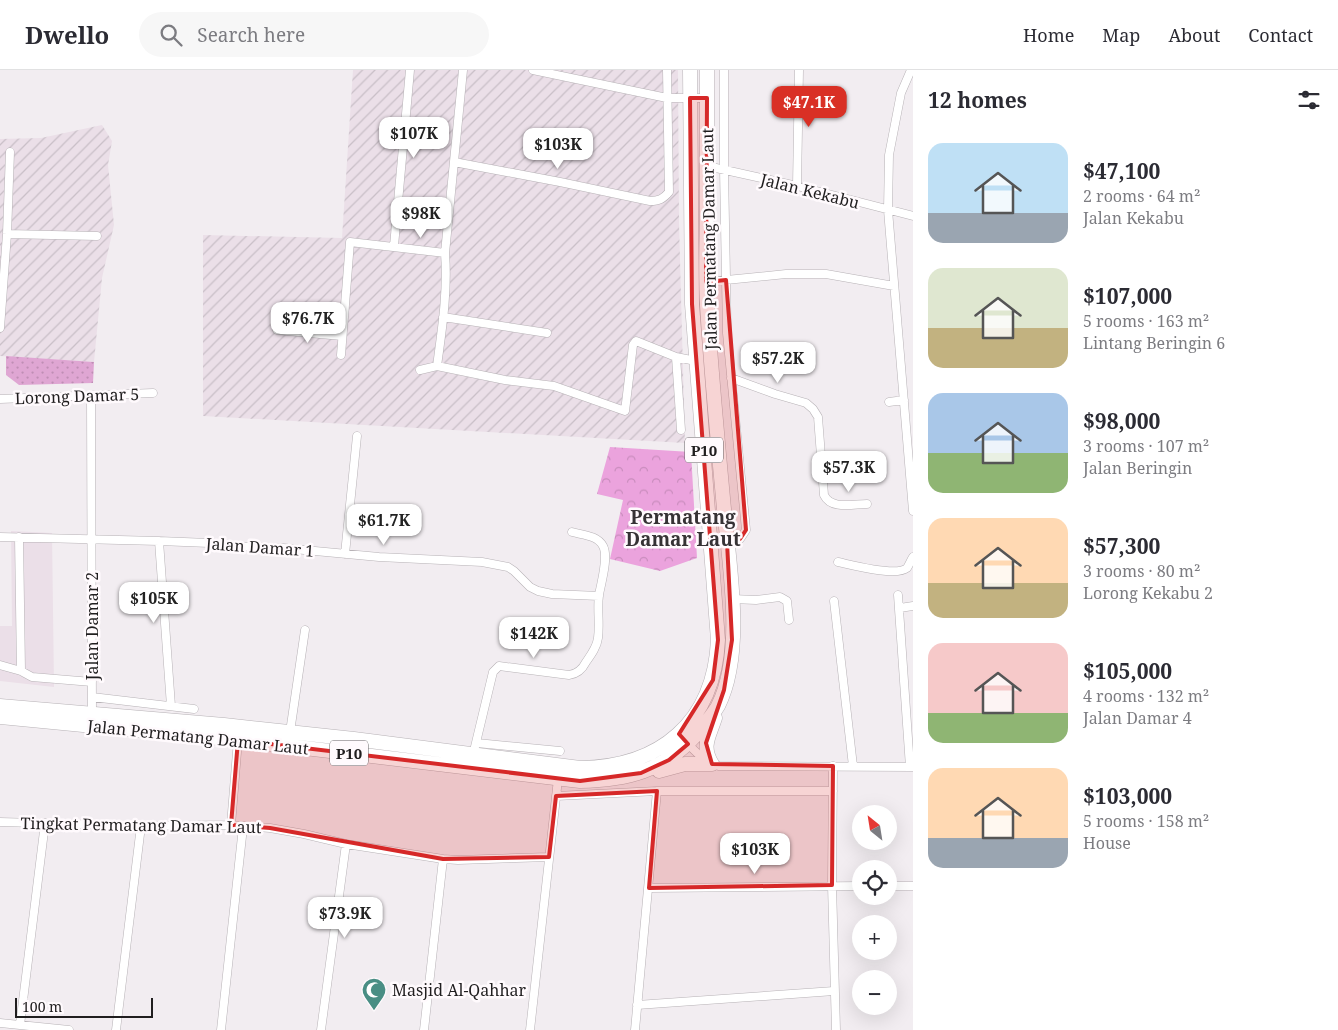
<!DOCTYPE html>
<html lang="en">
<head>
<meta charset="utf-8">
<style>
	:root { --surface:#fff; --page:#f7f7f7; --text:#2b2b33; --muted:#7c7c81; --line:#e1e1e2; --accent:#d93025 }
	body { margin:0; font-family:"Noto Serif",serif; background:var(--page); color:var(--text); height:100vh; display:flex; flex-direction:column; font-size:19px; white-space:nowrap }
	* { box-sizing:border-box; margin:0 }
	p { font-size:16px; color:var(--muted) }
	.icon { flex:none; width:28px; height:28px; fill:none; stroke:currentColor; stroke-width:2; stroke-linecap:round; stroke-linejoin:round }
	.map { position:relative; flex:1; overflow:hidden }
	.panel { display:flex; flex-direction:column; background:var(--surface); width:425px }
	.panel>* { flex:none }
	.needle { width:32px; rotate:330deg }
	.buttons { position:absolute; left:852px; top:735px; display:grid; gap:10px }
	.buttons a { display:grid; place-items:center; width:45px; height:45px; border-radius:50%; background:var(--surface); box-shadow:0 5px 20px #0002; font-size:25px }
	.scale { position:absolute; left:15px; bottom:12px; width:138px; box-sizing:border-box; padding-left:5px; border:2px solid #201e1f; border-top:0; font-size:14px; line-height:18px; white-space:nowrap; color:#201e1f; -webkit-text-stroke:4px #fffafd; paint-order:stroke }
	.price { position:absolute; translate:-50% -42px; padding:0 11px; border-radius:10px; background:#fff; color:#222; font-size:16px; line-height:32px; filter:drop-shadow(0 1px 2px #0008) }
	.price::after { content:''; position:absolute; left:50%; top:30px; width:15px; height:11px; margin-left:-8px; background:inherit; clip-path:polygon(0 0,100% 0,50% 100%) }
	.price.on { background:var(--accent); color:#fff }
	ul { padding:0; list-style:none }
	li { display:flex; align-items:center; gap:15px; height:125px; padding:0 15px }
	li span { display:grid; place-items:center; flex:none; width:140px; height:100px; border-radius:15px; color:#555 }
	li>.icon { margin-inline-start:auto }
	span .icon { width:60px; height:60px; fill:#fffc; stroke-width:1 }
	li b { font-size:21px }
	h2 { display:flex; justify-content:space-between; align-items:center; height:60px; padding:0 15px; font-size:21px }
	header { display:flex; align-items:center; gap:30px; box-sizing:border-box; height:70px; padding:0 25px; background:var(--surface); border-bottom:1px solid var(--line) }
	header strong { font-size:24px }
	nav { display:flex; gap:28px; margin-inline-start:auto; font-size:18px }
	.search { width:350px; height:45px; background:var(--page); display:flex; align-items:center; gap:12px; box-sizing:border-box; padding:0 18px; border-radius:28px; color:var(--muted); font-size:19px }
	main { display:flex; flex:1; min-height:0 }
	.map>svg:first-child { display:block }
	.built { fill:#ebdfe8 }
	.industrial { fill:url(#industrial-furrows) }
	.grass { fill:url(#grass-dots) }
	.forest { fill:url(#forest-crowns) }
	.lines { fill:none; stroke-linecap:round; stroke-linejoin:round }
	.minor-casing { stroke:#b7b2b6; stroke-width:9 }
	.trunk-casing { stroke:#b7b2b6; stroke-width:15 }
	.minor { stroke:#fff; stroke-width:8 }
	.trunk { stroke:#fff; stroke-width:14 }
	.marked { fill:#d62828; fill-opacity:0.2; stroke:#d62828; stroke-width:4; stroke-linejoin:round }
	.labels { text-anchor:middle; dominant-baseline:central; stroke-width:5; stroke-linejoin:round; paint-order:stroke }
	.shield { fill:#fffafd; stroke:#636062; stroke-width:1 }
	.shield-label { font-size:15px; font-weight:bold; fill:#201e1f }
	.street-label { font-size:16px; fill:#201e1f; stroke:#fffafd }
	.poi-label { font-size:16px; fill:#201e1f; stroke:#fffafd; text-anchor:start }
	.quarter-label { font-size:19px; font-weight:bold; fill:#363235; stroke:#fffafd }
</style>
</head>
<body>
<header>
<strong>Dwello</strong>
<div class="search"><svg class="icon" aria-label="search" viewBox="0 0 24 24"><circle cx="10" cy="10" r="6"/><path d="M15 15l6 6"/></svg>Search here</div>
<nav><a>Home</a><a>Map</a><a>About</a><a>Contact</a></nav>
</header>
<main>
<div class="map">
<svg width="913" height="960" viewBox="0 0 913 960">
	<defs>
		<pattern id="industrial-furrows" width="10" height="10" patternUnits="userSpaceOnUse" patternTransform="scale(1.25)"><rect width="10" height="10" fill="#ebdfe8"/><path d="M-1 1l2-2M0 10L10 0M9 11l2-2" fill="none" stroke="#c9bfc7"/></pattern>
		<pattern id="grass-dots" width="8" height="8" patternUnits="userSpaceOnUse" patternTransform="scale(1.25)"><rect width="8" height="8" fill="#dfa6d3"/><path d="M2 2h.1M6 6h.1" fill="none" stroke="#bf8eb5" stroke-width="1.8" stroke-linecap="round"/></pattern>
		<pattern id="forest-crowns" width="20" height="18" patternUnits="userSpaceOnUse" patternTransform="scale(1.25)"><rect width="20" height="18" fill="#eba3dd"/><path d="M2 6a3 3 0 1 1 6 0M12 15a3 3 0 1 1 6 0" fill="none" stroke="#c98cbd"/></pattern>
	</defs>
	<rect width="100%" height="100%" fill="#f2edf1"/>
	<path class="built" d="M11,461L52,463L54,617L0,611V556H12Z"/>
	<path class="industrial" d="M353,0H678L679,153L685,373L203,346V165L342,168Z
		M102,55L112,71L108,95L114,155L102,208L94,292L0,286V69L41,68Z"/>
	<path class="grass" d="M6,286L94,292L93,313L19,315L6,305Z"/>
	<path class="forest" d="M610,377L691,382L697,488L660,501L610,489L623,430L597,424Z"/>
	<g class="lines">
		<defs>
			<path id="minor" d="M533,0L667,28H707
				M724,0V99L727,263L746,460L740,469L727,472
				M911,0L901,23L889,85L888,140L913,441
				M454,92L560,112L650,131C659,131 663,129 669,122L667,0
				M707,96L797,116L913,146
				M797,116L799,0
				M7,164L97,166
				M394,176L410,0
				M706,212L786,204H826L894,216
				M443,247L547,263
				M0,258L7,164L10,82
				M277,260L342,266
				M341,285L350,172L445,183
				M676,287L681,360
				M437,296C442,259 448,221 445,183L463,0
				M420,300L437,296L505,310L554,316L625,341L633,275L636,271L676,287L696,291
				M731,308L775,324L806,333L813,339L818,347L824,425C831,440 853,434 867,434
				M91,326L92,644
				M0,329L153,323
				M889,332L904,330
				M0,467L159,471L209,473L229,476L283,478L379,487L482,492L508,497L514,501L530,517L538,521L552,524L599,526
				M19,467L21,601
				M159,471L171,636
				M345,484L357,366
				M838,492C852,495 896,507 907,498C909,495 911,490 913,487
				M898,525L910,697
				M732,529L756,530L780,527L787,531L789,550
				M834,531L853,696
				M900,538L913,536
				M0,595L21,601L32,607L92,612
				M92,627L194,639
				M290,662L305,560
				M686,672C696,682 705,693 719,696L913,697
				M477,673L560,681
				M473,685L493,602L499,596L569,605C577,604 582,600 586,592C591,585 597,577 598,568C600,554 597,539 599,525C601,513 609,487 603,476C597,465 582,465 572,462
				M833,696L832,815L836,960
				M556,726L657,721H833
				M0,752L141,756L231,755L270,758L304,764L346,774L443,789L458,790L549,787
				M231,755L238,670
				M889,816H913
				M649,818L861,816
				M637,935L834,921
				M0,953L69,960
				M20,955L45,753
				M116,960L141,756
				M221,960L243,757
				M321,960L346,774
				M424,960L443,789
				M530,960L558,709
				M635,960L657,721"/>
			<path id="trunk" d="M0,636L224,655L354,669L580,698C661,697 714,652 718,570L692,234L690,0
				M0,647L238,670L580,711C628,710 663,701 696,665C703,656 712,646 718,636C746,581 728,488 723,428C717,364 711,299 707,235C705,200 707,164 707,129C707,86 707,43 707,0
				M712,694C701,676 709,667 715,648
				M659,701L685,694H712"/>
		</defs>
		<use href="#minor" class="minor-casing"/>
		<use href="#trunk" class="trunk-casing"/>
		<use href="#minor" class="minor"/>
		<use href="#trunk" class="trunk"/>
	</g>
	<path class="marked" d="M690,28H707L706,212L726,210L746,460L740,469L727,472L732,570L724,620L706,673L712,694L833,696L832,815L649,818L657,721L556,726L549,787L443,789L270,758L231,755L238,670L580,711L641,703L669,690L688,674L679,664L713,610L718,570L692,234Z"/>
	<defs>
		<symbol id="mosque-pin" viewBox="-11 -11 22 30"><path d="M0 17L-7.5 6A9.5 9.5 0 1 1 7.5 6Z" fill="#498e84" stroke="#fffafd"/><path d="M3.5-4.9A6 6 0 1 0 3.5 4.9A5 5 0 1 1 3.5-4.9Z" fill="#fff"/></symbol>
	</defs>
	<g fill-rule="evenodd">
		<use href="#mosque-pin" x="360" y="906" width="28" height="38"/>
	</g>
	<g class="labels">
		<g class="shield">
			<rect x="685" y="367.5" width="38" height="25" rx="4"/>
			<rect x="330" y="670.5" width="38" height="25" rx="4"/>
		</g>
		<g class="shield-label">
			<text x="704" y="380">P10</text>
			<text x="349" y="683">P10</text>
		</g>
		<g class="street-label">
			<text transform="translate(810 121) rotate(14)">Jalan Kekabu</text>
			<text transform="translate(709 169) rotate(-91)">Jalan Permatang Damar Laut</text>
			<text transform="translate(77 326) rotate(-2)">Lorong Damar 5</text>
			<text transform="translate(260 477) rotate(4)">Jalan Damar 1</text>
			<text transform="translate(92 556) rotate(-90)">Jalan Damar 2</text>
			<text transform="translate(198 667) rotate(6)">Jalan Permatang Damar Laut</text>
			<text transform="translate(141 755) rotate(1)">Tingkat Permatang Damar Laut</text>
		</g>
		<g class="poi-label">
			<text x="392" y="920">Masjid Al-Qahhar</text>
		</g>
		<g class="quarter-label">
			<text x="683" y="447">Permatang<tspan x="683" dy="22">Damar Laut</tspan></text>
		</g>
	</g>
</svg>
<div class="buttons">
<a><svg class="needle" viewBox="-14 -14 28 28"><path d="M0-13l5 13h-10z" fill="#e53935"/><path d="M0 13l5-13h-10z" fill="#7c7c81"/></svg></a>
<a><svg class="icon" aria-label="locate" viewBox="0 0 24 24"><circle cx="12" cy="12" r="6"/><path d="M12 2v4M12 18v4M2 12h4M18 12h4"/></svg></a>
<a>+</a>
<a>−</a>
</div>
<div class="scale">100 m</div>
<b class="price on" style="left:809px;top:58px">$47.1K</b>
<b class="price" style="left:414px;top:89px">$107K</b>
<b class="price" style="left:558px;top:100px">$103K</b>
<b class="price" style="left:421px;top:169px">$98K</b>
<b class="price" style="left:308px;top:274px">$76.7K</b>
<b class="price" style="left:778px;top:314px">$57.2K</b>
<b class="price" style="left:849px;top:423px">$57.3K</b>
<b class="price" style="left:384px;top:476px">$61.7K</b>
<b class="price" style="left:154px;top:554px">$105K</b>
<b class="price" style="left:534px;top:589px">$142K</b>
<b class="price" style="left:755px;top:805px">$103K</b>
<b class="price" style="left:345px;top:869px">$73.9K</b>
</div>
<section class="panel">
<h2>12 homes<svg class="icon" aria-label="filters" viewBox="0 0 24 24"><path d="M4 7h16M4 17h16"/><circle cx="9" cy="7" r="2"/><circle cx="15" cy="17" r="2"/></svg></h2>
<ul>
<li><span style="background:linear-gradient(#bfe0f5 70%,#9aa5b1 0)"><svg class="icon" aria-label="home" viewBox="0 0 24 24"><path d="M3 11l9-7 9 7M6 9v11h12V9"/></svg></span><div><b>$47,100</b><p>2 rooms · 64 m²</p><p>Jalan Kekabu</p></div></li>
<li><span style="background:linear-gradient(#dfe7d0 60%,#c2b280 0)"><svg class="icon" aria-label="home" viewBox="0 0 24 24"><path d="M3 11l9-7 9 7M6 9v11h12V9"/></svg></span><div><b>$107,000</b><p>5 rooms · 163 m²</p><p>Lintang Beringin 6</p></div></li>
<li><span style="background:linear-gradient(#a9c7e8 60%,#8fb573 0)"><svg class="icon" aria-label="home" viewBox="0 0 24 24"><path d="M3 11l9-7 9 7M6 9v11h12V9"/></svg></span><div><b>$98,000</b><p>3 rooms · 107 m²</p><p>Jalan Beringin</p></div></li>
<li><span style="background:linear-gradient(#ffd9b3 65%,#c2b280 0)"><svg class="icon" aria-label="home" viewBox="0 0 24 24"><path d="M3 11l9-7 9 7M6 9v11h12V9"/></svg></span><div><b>$57,300</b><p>3 rooms · 80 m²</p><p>Lorong Kekabu 2</p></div></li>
<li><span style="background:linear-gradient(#f6c9c9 70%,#8fb573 0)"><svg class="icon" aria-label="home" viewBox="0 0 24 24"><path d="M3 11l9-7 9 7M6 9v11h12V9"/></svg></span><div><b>$105,000</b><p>4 rooms · 132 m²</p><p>Jalan Damar 4</p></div></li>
<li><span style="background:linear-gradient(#ffd9b3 70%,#9aa5b1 0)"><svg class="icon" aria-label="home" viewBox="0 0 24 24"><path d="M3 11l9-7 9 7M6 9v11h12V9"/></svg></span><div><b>$103,000</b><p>5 rooms · 158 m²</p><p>House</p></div></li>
</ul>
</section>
</main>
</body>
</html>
